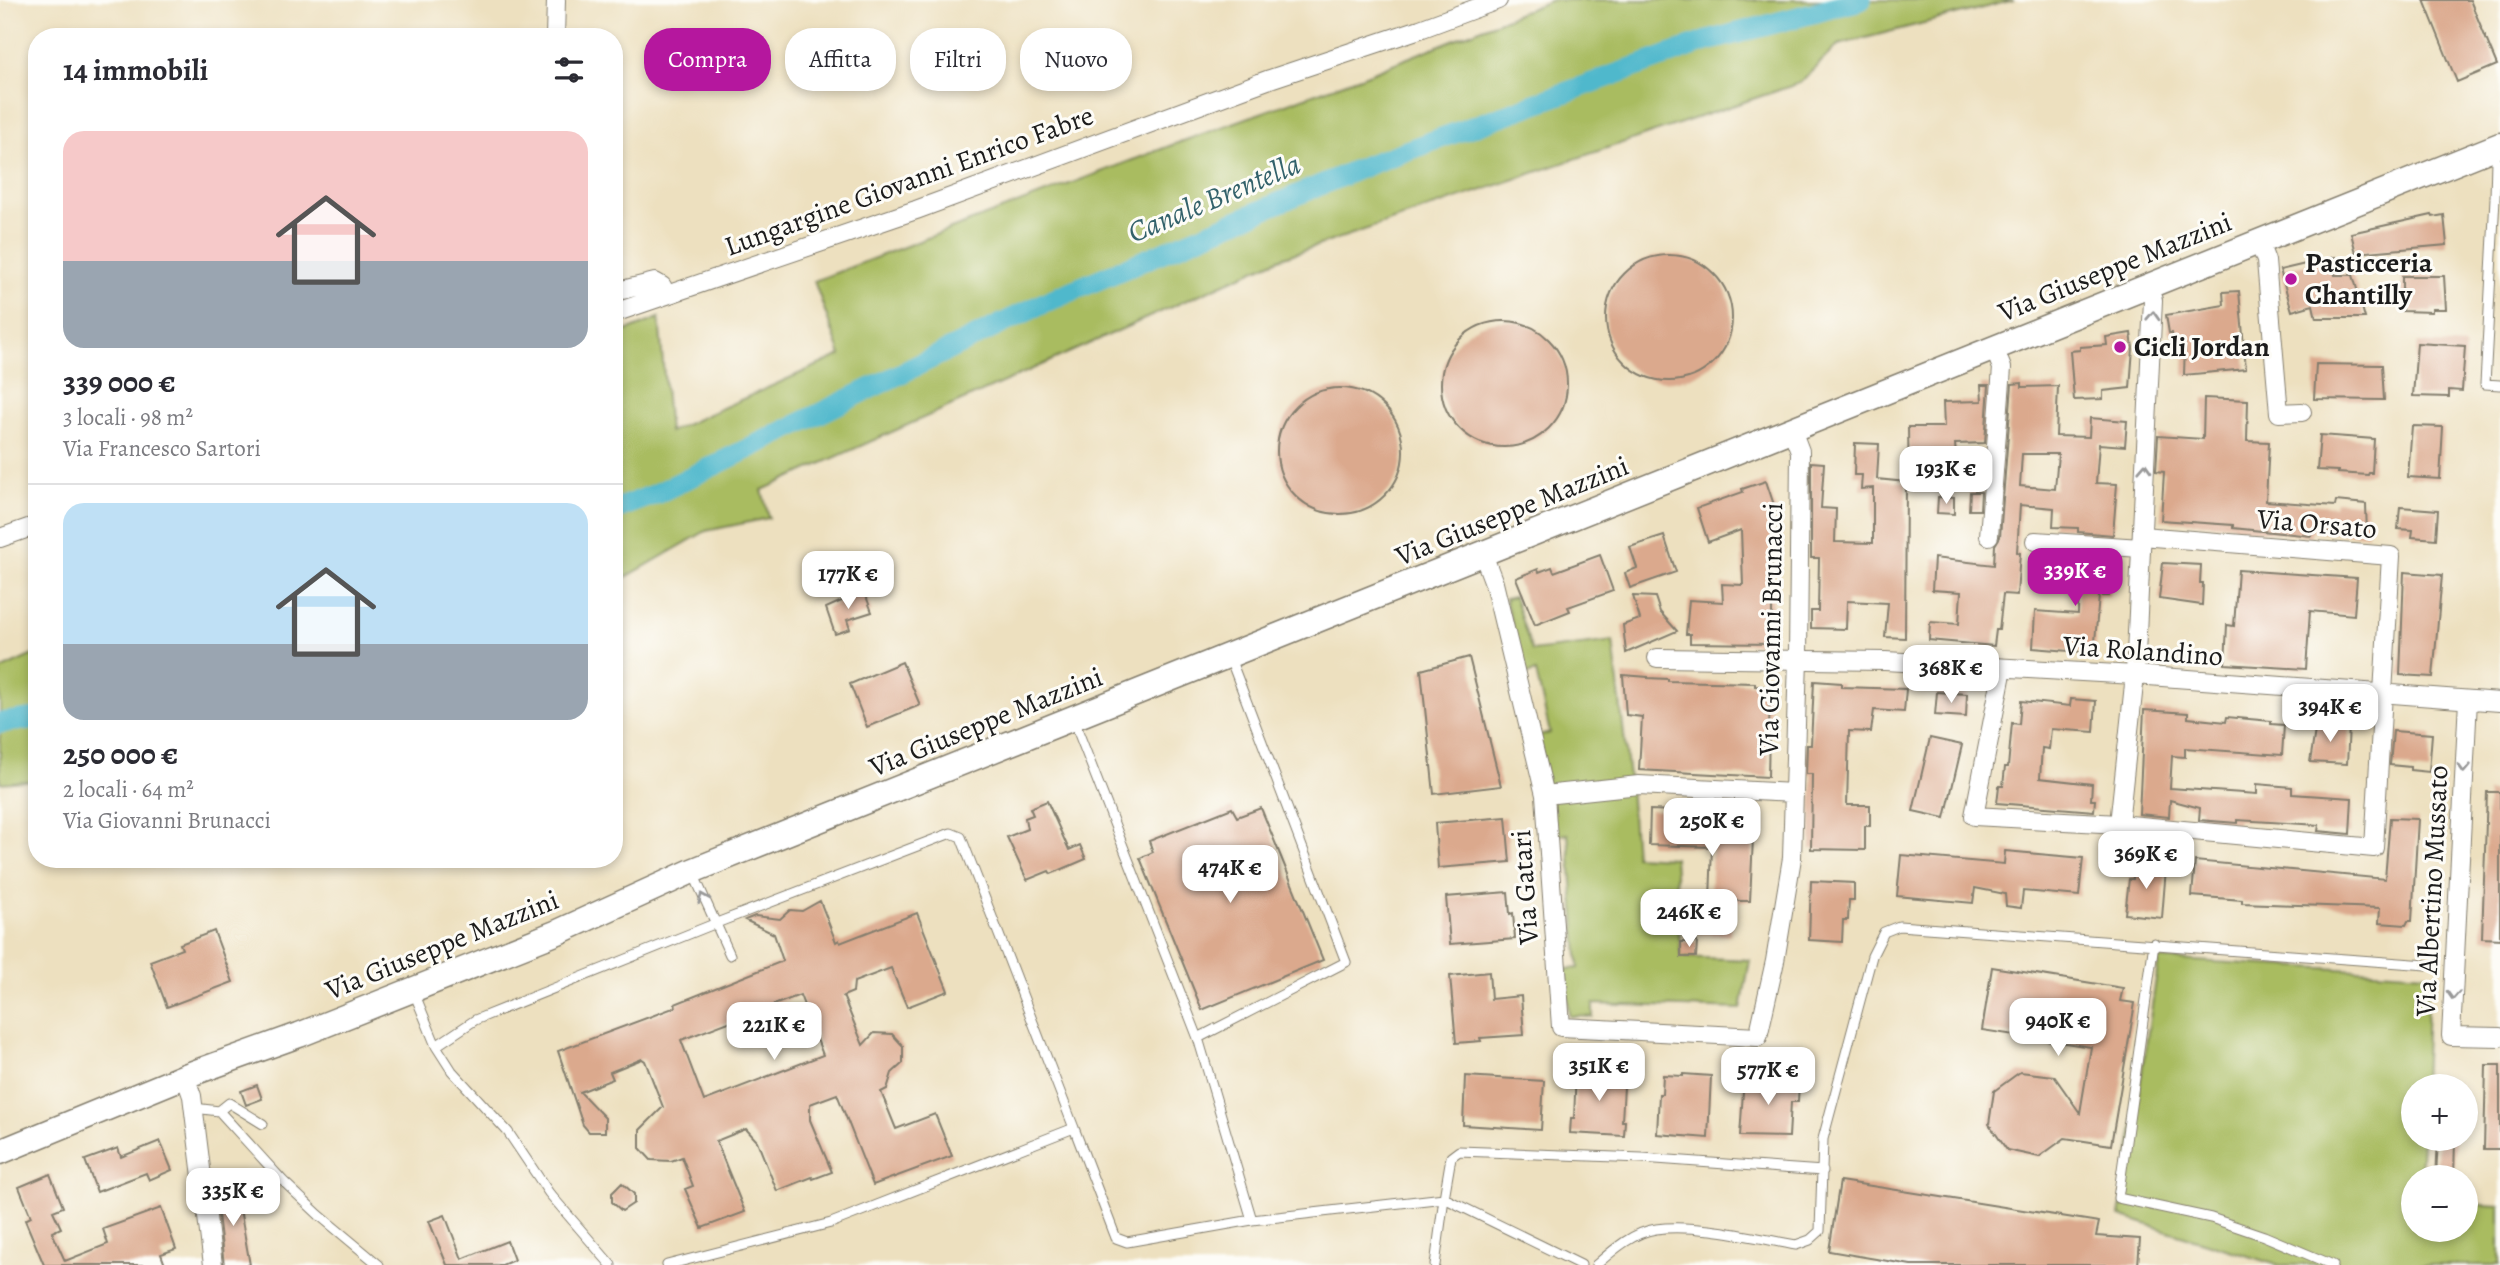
<!DOCTYPE html>
<html lang="it">
<head>
<meta charset="utf-8">
<style>
	:root { --surface:#fff; --page:#f2f2f3; --text:#2b2b33; --muted:#7c7c81; --line:#e1e1e2; --accent:#b5179e }
	body { margin:0; font-family:Alegreya,serif; background:var(--page); color:var(--text); height:100vh; display:flex; flex-direction:column; font-size:26px; white-space:nowrap }
	* { box-sizing:border-box; margin:0 }
	p { font-size:23px; color:var(--muted) }
	.icon { flex:none; width:38px; height:38px; fill:none; stroke:currentColor; stroke-width:2; stroke-linecap:round; stroke-linejoin:round }
	.map { position:relative; flex:1; overflow:hidden }
	.sheet { position:absolute; left:28px; top:28px; width:595px; height:840px; display:flex; flex-direction:column; background:var(--surface); border-radius:28px; box-shadow:0 4px 10px #0003 }
	.sheet>* { flex:none }
	.guide { position:absolute; left:644px; top:28px; width:665px; height:63px; display:flex; gap:14px }
	.buttons { position:absolute; left:2401px; top:1074px; display:grid; gap:14px }
	.buttons a { display:grid; place-items:center; width:77px; height:77px; border-radius:50%; background:var(--surface); box-shadow:0 4px 10px #0003; font-size:35px }
	.price { position:absolute; translate:-50% -60px; padding:0 16px; border-radius:14px; background:#fff; color:#222; font-size:23px; line-height:46px; filter:drop-shadow(0 2px 4px #0008) }
	.price::after { content:''; position:absolute; left:50%; top:42px; width:21px; height:16px; margin-left:-10px; background:inherit; clip-path:polygon(0 0,100% 0,50% 100%) }
	.price.current { background:var(--accent); color:#fff }
	ul { padding:0; list-style:none }
	li { display:grid; align-content:center; gap:14px; height:371px; padding:0 35px }
	li+li { border-top:2px solid var(--line) }
	li span { display:grid; place-items:center; height:217px; border-radius:21px; color:#555 }
	li>.icon { margin-inline-start:auto }
	span .icon { width:126px; height:126px; fill:#fffc; stroke-width:1 }
	li b { font-size:30px }
	h2 { display:flex; justify-content:space-between; align-items:center; height:84px; padding:0 35px; font-size:30px }
	.pill { padding:0 24px; border-radius:28px; background:var(--surface); box-shadow:0 4px 10px #0003; font-size:24px; line-height:63px }
	.pill.current { background:var(--accent); color:#fff }
	.map>svg:first-child { display:block }
	.green { fill:#a9bc60; stroke:#626c3e; stroke-width:2 }
	.lines { fill:none; stroke-linecap:round; stroke-linejoin:round }
	.canal { stroke:#4fb8cc; stroke-width:21 }
	.building { fill:#dba98d; fill-rule:evenodd }
	.lane-casing { stroke:#847e6e; stroke-width:11 }
	.street-casing { stroke:#847e6e; stroke-width:20 }
	.secondary-casing { stroke:#847e6e; stroke-width:27 }
	.lane { stroke:#fff; stroke-width:9 }
	.street { stroke:#fff; stroke-width:18 }
	.secondary { stroke:#fff; stroke-width:24 }
	.oneway { stroke:#999 }
	.poi-dot { fill:#b5179e; stroke:#fdfcf7; stroke-width:2.5 }
	.labels { text-anchor:middle; dominant-baseline:central; stroke-width:6; stroke-linejoin:round; paint-order:stroke }
	.street-label { font-size:28px; fill:#1c1c1c; stroke:#fdfcf7 }
	.poi-label { font-size:28px; font-weight:bold; fill:#1c1c1c; stroke:#fdfcf7; text-anchor:start }
	.water-label { font-size:30px; font-style:italic; fill:#33626b; stroke:#fdfcf7 }
</style>
</head>
<body>
<div class="map">
<svg width="2500" height="1265" viewBox="0 0 2500 1265">
	<rect width="100%" height="100%" fill="#fdfcf7"/>
	<filter id="ink" filterUnits="userSpaceOnUse"><feTurbulence type="fractalNoise" baseFrequency=".0143" numOctaves="2"/><feDisplacementMap in="SourceGraphic" scale="14" xChannelSelector="R" yChannelSelector="G"/><feConvolveMatrix kernelMatrix="1 2 1 2 8 2 1 2 1" color-interpolation-filters="sRGB"/></filter>
	<filter id="wash" filterUnits="userSpaceOnUse"><feTurbulence type="fractalNoise" baseFrequency=".00686" numOctaves="4" result="noise"/><feDisplacementMap in="SourceGraphic" scale="28" xChannelSelector="R" yChannelSelector="G"/><feGaussianBlur stdDeviation="1.57" result="paint"/><feColorMatrix in="noise" values="0 0 0 0 0 0 0 0 0 0 0 0 0 0 0 0 0 1.4 0 .05"/><feComposite in="paint" operator="in"/></filter>
	<g filter="url(#wash)">
		<rect width="100%" height="100%" fill="#ede0bf"/>
		<path class="green" d="M1552,0H2014L1838,45L1800,83L1281,258L762,490L769,518L706,531L614,584V336L659,318L669,432L841,355L814,281L1172,145L1363,76Z
			M1514,597L1532,651L1613,641L1630,786L1635,856L1674,858L1681,957L1750,960L1741,1009L1593,1004V1017L1569,1016L1566,969L1579,968L1568,834L1555,835L1539,736L1550,733L1536,672L1525,675L1505,599Z
			M37,653V780L0,783V670Z
			M2159,959L2428,974L2424,1087H2413V1139H2422L2420,1178H2413V1230H2466V1204L2500,1206V1265H2277L2120,1216Z"/>
		<g class="lines">
			<path class="canal" d="M614,510L656,494L1046,302L1370,164L1704,42L1861,0
				M0,723L37,718"/>
		</g>
		<g id="blocks">
			<path class="building" d="M2424,0H2470L2497,65L2457,82Z
				M2432,215L2433,217L2444,215L2447,245L2356,253L2351,233Z
				M1606 318a63 63 0 1 1 126 0a63 63 0 1 1-126 0Z
				M2335,257V275H2353L2365,318H2316L2313,305L2292,311L2280,270Z
				M2402,276H2444L2446,309H2432V312L2402,311Z
				M2239,291L2246,369L2184,375L2185,345L2174,344L2172,333H2169L2166,315L2224,305L2223,292Z
				M1441 384a63 63 0 1 1 126 0a63 63 0 1 1-126 0Z
				M2131,333L2133,348L2130,388L2103,391V399L2074,400L2070,351L2080,350V347L2107,345L2106,337Z
				M2417,343L2465,346L2462,391L2449,390V397L2413,396Z
				M2316,364L2382,365L2384,400L2314,399Z
				M2022,383V387L2058,386L2056,436L2089,437L2090,418L2127,421L2125,446L2099,444L2096,483L2117,484L2113,535L2078,532V528L2053,527L2054,508L2020,505L2017,552L2020,553L2017,595L2003,594L1999,630H1996L1994,646L1929,640L1930,622L1959,624L1961,592L1932,590L1934,558L1994,565L1995,545L2000,537L2012,384ZM2022,454H2058L2055,489L2020,486Z
				M1981,385H1989L1985,443L1955,444L1956,455L1933,456L1934,479L1909,480L1908,427H1944L1943,402L1982,401Z
				M1277 451a63 63 0 1 1 126 0a63 63 0 1 1-126 0Z
				M2204,398L2248,400L2247,441L2269,442L2266,501L2335,506L2336,501L2366,504L2367,535L2312,531L2311,536L2233,528V525L2161,520L2164,472L2156,471L2158,436L2203,439Z
				M2412,426L2443,427L2440,479L2408,477Z
				M2320,435L2374,439L2372,473H2369L2368,475L2338,473V471L2317,470Z
				M1855,443L1879,444L1877,479L1906,482L1905,638L1885,637L1888,603L1847,601L1846,629L1811,628V611H1818L1819,558H1811V462L1824,463L1821,508L1836,509L1835,542L1873,543V488L1861,489L1862,475H1854Z
				M1766,481L1776,511L1772,513V644L1690,643V634H1686L1689,600L1723,602L1722,584L1743,585L1741,530L1708,542L1697,508L1743,492L1742,489Z
				M1970,492H1981L1980,510H1969Z
				M1938,497L1954,498V514L1937,513Z
				M2400,507L2438,510L2436,539L2412,537L2413,530L2398,529Z
				M1664,536L1676,572L1630,588L1625,573L1637,568L1630,547Z
				M1600,555L1613,591L1568,607L1570,611L1535,625L1516,578L1538,569L1539,572L1552,567L1554,572Z
				M2077,555L2110,557L2109,596H2099L2094,653L2033,648L2035,611L2078,614L2079,583L2051,581L2052,564L2077,567Z
				M2163,563L2201,565L2200,583H2203L2202,605L2159,599Z
				M2238,570L2357,578L2354,615L2310,611L2306,669L2225,664L2227,625L2234,626Z
				M2404,572L2442,575L2433,677L2400,675Z
				M864,591L872,612L847,620L850,629L835,634L826,608Z
				M1633,596L1655,597L1660,612L1677,631L1626,653L1623,625L1640,619Z
				M1469,657L1501,786L1434,794L1421,670Z
				M902,662L920,705L867,727L850,684Z
				M1623,675L1648,677V678L1668,679V681L1755,683V686L1770,687L1768,777L1639,770L1642,717L1626,715Z
				M1814,681L1841,683V687L1906,689L1904,712L1874,710L1871,732L1849,731L1847,805H1870V826H1865V850L1811,849L1812,774H1806L1807,745H1811Z
				M1937,692L1967,694L1966,717L1935,715Z
				M2071,699L2096,701L2094,732L2051,729L2049,749L2042,748L2040,778L2092,784L2091,800H2095L2094,811L1997,803L1999,786H2003L2005,767H2008L2012,723L2019,724L2021,701L2070,706Z
				M2144,710L2188,713V718L2226,722L2227,717L2271,721V724L2284,725L2282,755L2185,748V757L2172,756L2170,788L2257,794V784L2292,787V794L2352,798L2350,834L2318,831L2319,825L2237,820V823L2199,820L2200,808L2170,800L2169,817L2139,814Z
				M2316,724L2349,726L2347,764L2310,762Z
				M2393,731L2432,734L2429,772L2410,770V767L2390,765Z
				M1930,738L1962,745L1945,818L1913,811Z
				M2487,792H2500V939L2482,938Z
				M1047,801L1069,850L1080,845L1086,859L1051,874L1049,871L1027,880L1007,837L1027,829L1025,818L1033,815L1030,808Z
				M1232,808L1237,817L1261,808L1323,960L1202,1010L1140,858L1153,852L1149,841Z
				M1650,810L1704,812V816L1754,817L1750,901H1731L1730,935L1699,934L1700,899H1710L1712,847L1649,845Z
				M1506,817L1510,862L1438,868L1435,823Z
				M2390,818L2418,819L2412,921H2408L2406,925L2379,923L2380,908L2242,903V900L2192,896L2195,861L2385,879Z
				M2005,851L2083,858L2079,896L2023,891L2021,908L2006,906L2005,894L1975,888L1973,903L1897,896L1901,855L2004,864Z
				M2134,853L2147,866L2166,868L2162,918L2125,914L2129,879H2133Z
				M1811,881L1854,883V900H1849L1848,920H1843L1842,942L1809,940Z
				M1508,892L1510,914L1513,913L1515,939L1450,944L1446,897Z
				M820,901L836,942L839,940L840,943L917,913L948,991L907,1007L891,968L854,982L853,992L843,996L863,1045L874,1033L892,1034L903,1046V1063L892,1073L887,1089L881,1092L896,1129L935,1114L952,1156L873,1185L837,1094L810,1104V1120L832,1172L813,1179L812,1177L777,1191L757,1141L746,1129L716,1141L745,1212L702,1228L685,1189L693,1186L682,1157L671,1161L651,1160L640,1148V1130L663,1107L645,1061L642,1059L610,1072L613,1079L580,1092L605,1118V1132H589L583,1125L558,1051L676,1007L675,1004L783,961L774,934L745,920L755,916L780,919L790,910L802,911ZM800,995L823,1055L704,1101L681,1040Z
				M214,931L233,982L167,1007L150,961L182,949L180,944Z
				M1681,942H1697L1696,957H1681Z
				M1992,967L2123,988L2120,1001L2135,1003L2111,1145L2065,1138L2039,1157L2007,1150L1989,1124L1994,1091L2020,1072L2054,1076L2080,1113L2091,1047L1982,1030Z
				M1489,972L1491,999L1521,996L1524,1035L1480,1038L1481,1041L1456,1043L1450,976Z
				M2486,1065H2500V1149H2484Z
				M1597,1068L1625,1069L1622,1121H1625L1624,1136L1570,1133L1571,1118H1574L1576,1071L1597,1072Z
				M1683,1074L1711,1076L1708,1138L1657,1134L1659,1094H1662L1663,1075L1683,1076Z
				M1465,1076L1544,1081L1541,1130L1463,1125Z
				M1744,1077L1799,1081L1798,1102H1791L1789,1137L1740,1136Z
				M257,1085L262,1099L246,1105L241,1091Z
				M2438,1139H2455L2454,1178H2436Z
				M160,1141L172,1170L149,1180L146,1173L97,1192L85,1160L118,1148L121,1157Z
				M50,1174L63,1207L53,1211L61,1228L52,1232L65,1261L108,1244L103,1229L161,1208L176,1249L161,1254L165,1265H44L25,1220L31,1217L19,1187Z
				M1840,1181L2099,1222L2096,1236L2140,1239L2138,1265H1911L1829,1251Z
				M622,1183L634,1194V1203L622,1211L612,1202V1193Z
				M249,1191L252,1207L240,1209L250,1265H224L216,1197Z
				M445,1215L462,1259L507,1241L514,1260L502,1265H447L429,1221Z"/>
		</g>
	</g>
	<g filter="url(#ink)">
		<use href="#blocks" fill-opacity="0" stroke="#847e6e" stroke-width="2"/>
		<g class="lines">
			<defs>
				<path id="lane" d="M2491,150L2496,160L2495,198L2485,384L2500,385
					M1074,721L1198,1038L1252,1220
					M693,873L730,955
					M2154,943L2118,1198L2211,1218L2264,1236L2333,1265
					M413,990L436,1046L452,1071L508,1132L549,1193L611,1265
					M1198,1038L1346,962L1230,658
					M436,1046L475,1020L714,924L951,833L961,837L1074,1128
					M194,1108L219,1111L283,1181L319,1215L379,1265
					M219,1111L229,1103L263,1124
					M667,1265L831,1223L1074,1128L1116,1238L1127,1242L1252,1220L1444,1198L1435,1265
					M1581,1265L1444,1198L1451,1157L1459,1151L1642,1158L1823,1171
					M1596,1265C1612,1251 1633,1232 1656,1229C1695,1223 1756,1238 1796,1245L1810,1240L1820,1231L1823,1139L1872,956L1884,932L1899,926L2427,965"/>
				<path id="street" d="M555,37L556,0
					M2259,242L2266,261L2279,413L2302,412
					M614,292L655,282L662,286L666,295
					M614,313L916,210L1270,79L1420,29L1498,0
					M1989,536L2002,368L1994,348
					M0,538L37,525
					M2035,541L2141,548
					M1483,554L1494,583L1545,795L1561,1027L1758,1037L1775,961L1792,858L1798,658L1800,451L1792,430
					M1657,658L1885,661L2135,675L2500,702
					M2003,668L1974,816L2119,824L2374,848L2391,556L2142,536
					M2468,700L2451,1036L2500,1037
					M1545,795L1639,785L1794,793
					M2119,824L2135,675L2153,300L2147,286
					M185,1076L192,1096L213,1265"/>
				<path id="secondary" d="M0,1152L185,1076L299,1035L558,932L692,871L2500,145"/>
			</defs>
			<use href="#lane" class="lane-casing"/>
			<use href="#street" class="street-casing"/>
			<use href="#secondary" class="secondary-casing"/>
			<use href="#lane" class="lane"/>
			<use href="#street" class="street"/>
			<use href="#secondary" class="secondary"/>
		</g>
		<defs><path id="oneway-chevron" d="M-2-3.5L2.5 0L-2 3.5" fill="none" stroke-width="1.6" stroke-linecap="round" stroke-linejoin="round" transform="scale(1.75)"/></defs>
		<g class="oneway">
			<use href="#oneway-chevron" transform="translate(2153 316) rotate(-87)"/>
			<use href="#oneway-chevron" transform="translate(2145 468) rotate(-87)"/>
			<use href="#oneway-chevron" transform="translate(2464 768) rotate(93)"/>
			<use href="#oneway-chevron" transform="translate(703 898) rotate(-113)"/>
			<use href="#oneway-chevron" transform="translate(2453 995) rotate(93)"/>
		</g>
	</g>
	<g class="poi-dot">
		<circle cx="2291" cy="279" r="7"/>
		<circle cx="2120" cy="347" r="7"/>
	</g>
	<g class="labels">
		<g class="street-label">
			<text transform="translate(909 181) rotate(-20)">Lungargine Giovanni Enrico Fabre</text>
			<text transform="translate(2115 267) rotate(-22)">Via Giuseppe Mazzini</text>
			<text transform="translate(1512 511) rotate(-22)">Via Giuseppe Mazzini</text>
			<text transform="translate(2317 524) rotate(5)">Via Orsato</text>
			<text transform="translate(1771 629) rotate(-89)">Via Giovanni Brunacci</text>
			<text transform="translate(2143 651) rotate(4)">Via Rolandino</text>
			<text transform="translate(986 722) rotate(-22)">Via Giuseppe Mazzini</text>
			<text transform="translate(1525 887) rotate(-94)">Via Gatari</text>
			<text transform="translate(2432 891) rotate(-87)">Via Albertino Mussato</text>
			<text transform="translate(442 945) rotate(-22)">Via Giuseppe Mazzini</text>
		</g>
		<g class="poi-label">
			<text x="2305" y="263">Pasticceria<tspan x="2305" dy="32">Chantilly</tspan></text>
			<text x="2134" y="347">Cicli Jordan</text>
		</g>
		<g class="water-label">
			<text transform="translate(1214 198) rotate(-23)">Canale Brentella</text>
		</g>
	</g>
</svg>
<div class="buttons">
<a>+</a>
<a>−</a>
</div>
<b class="price" style="left:1946px;top:506px">193K €</b>
<b class="price current" style="left:2075px;top:608px">339K €</b>
<b class="price" style="left:848px;top:611px">177K €</b>
<b class="price" style="left:1951px;top:705px">368K €</b>
<b class="price" style="left:2330px;top:744px">394K €</b>
<b class="price" style="left:1712px;top:858px">250K €</b>
<b class="price" style="left:2146px;top:891px">369K €</b>
<b class="price" style="left:1230px;top:905px">474K €</b>
<b class="price" style="left:1689px;top:949px">246K €</b>
<b class="price" style="left:2058px;top:1058px">940K €</b>
<b class="price" style="left:774px;top:1062px">221K €</b>
<b class="price" style="left:1599px;top:1103px">351K €</b>
<b class="price" style="left:1768px;top:1107px">577K €</b>
<b class="price" style="left:233px;top:1228px">335K €</b>
<div class="guide">
<a class="pill current">Compra</a>
<a class="pill">Affitta</a>
<a class="pill">Filtri</a>
<a class="pill">Nuovo</a>
</div>
<section class="sheet">
<h2>14 immobili<svg class="icon" aria-label="filters" viewBox="0 0 24 24"><path d="M4 7h16M4 17h16"/><circle cx="9" cy="7" r="2"/><circle cx="15" cy="17" r="2"/></svg></h2>
<ul>
<li><span style="background:linear-gradient(#f6c9c9 60%,#9aa5b1 0)"><svg class="icon" aria-label="home" viewBox="0 0 24 24"><path d="M3 11l9-7 9 7M6 9v11h12V9"/></svg></span><div><b>339 000 €</b><p>3 locali · 98 m²</p><p>Via Francesco Sartori</p></div></li>
<li><span style="background:linear-gradient(#bfe0f5 65%,#9aa5b1 0)"><svg class="icon" aria-label="home" viewBox="0 0 24 24"><path d="M3 11l9-7 9 7M6 9v11h12V9"/></svg></span><div><b>250 000 €</b><p>2 locali · 64 m²</p><p>Via Giovanni Brunacci</p></div></li>
</ul>
</section>
</div>
</body>
</html>
